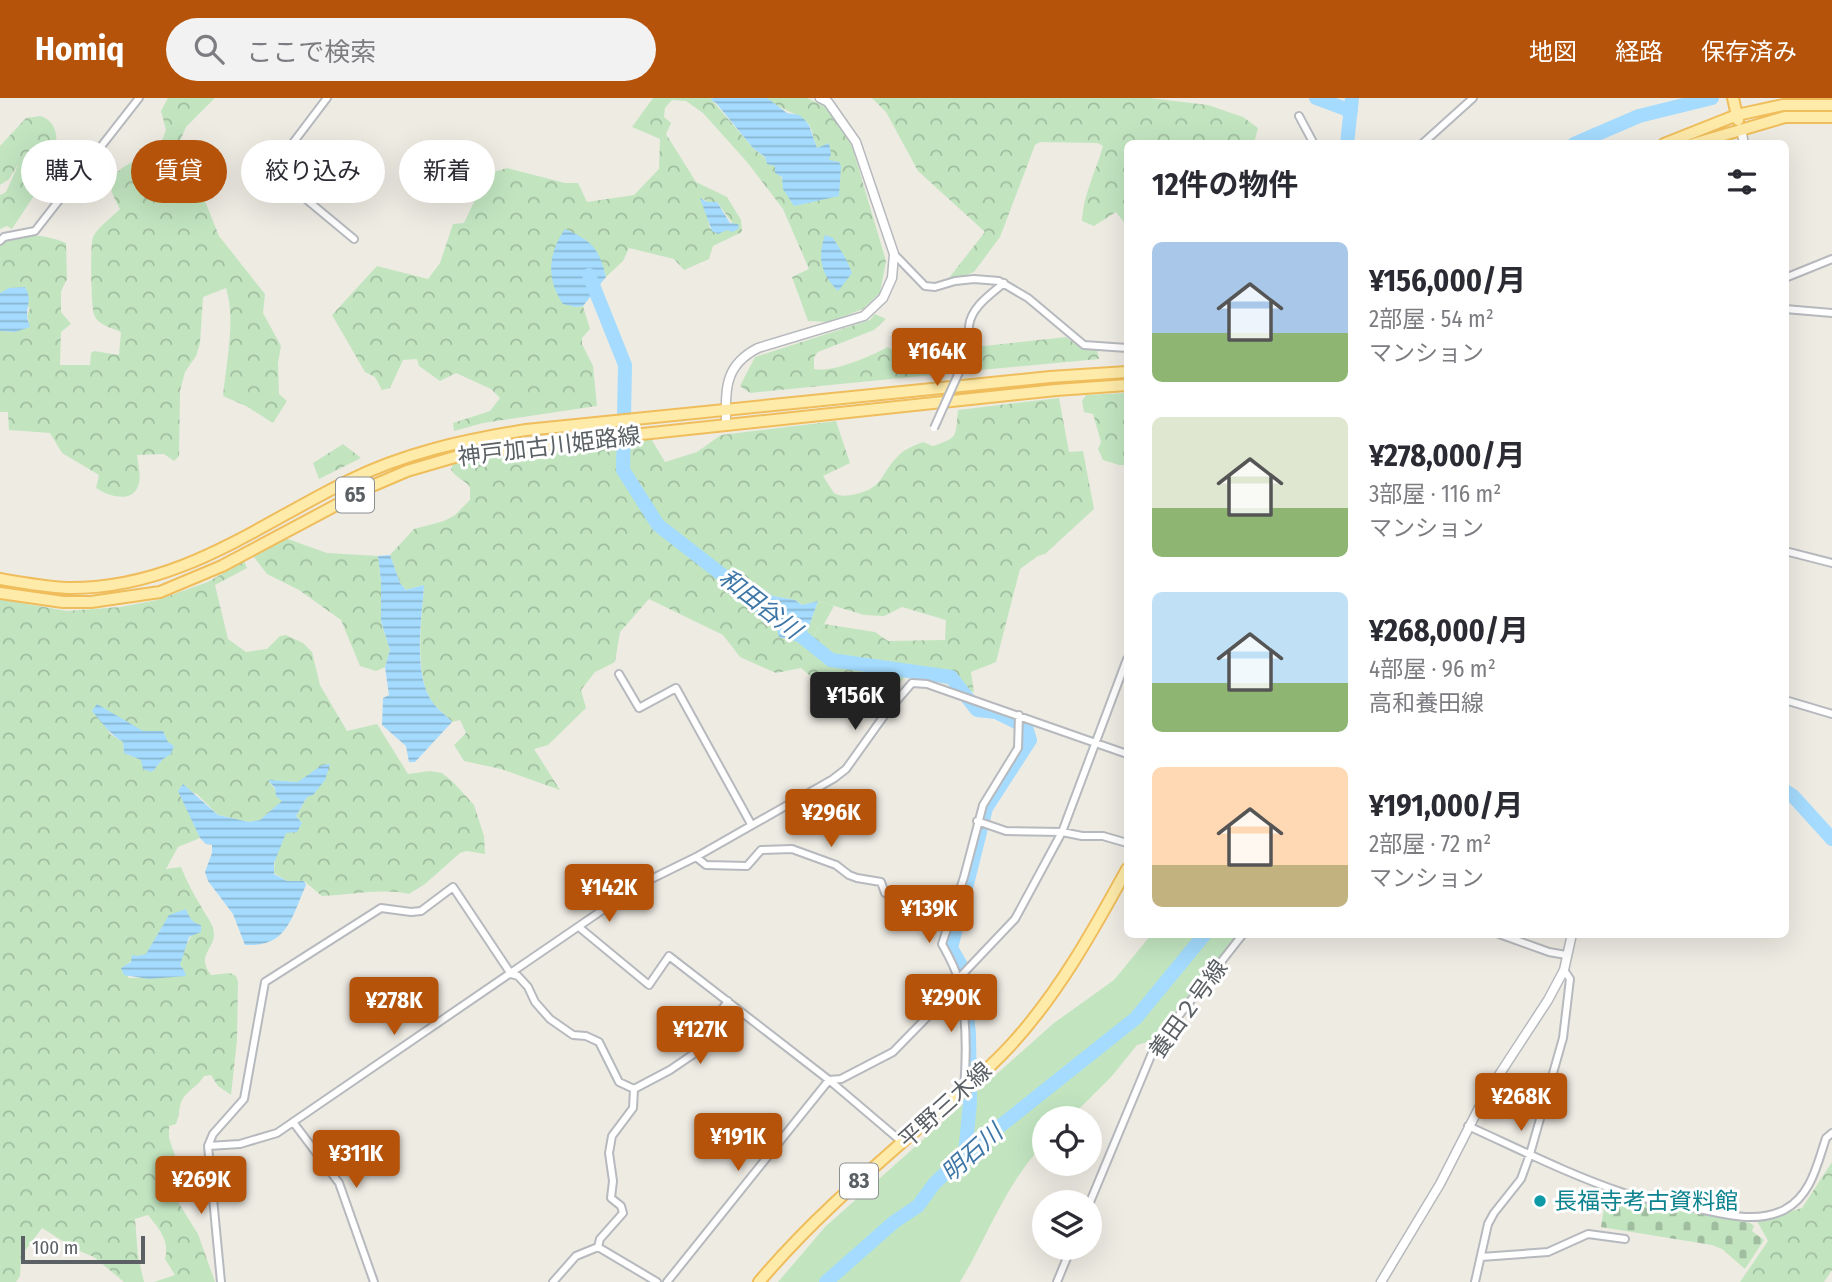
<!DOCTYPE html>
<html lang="ja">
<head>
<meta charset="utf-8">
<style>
	:root { --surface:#fff; --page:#f2f2f3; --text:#2b2b33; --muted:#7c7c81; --accent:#b45309 }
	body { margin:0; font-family:"Fira Sans Condensed","Noto Sans JP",sans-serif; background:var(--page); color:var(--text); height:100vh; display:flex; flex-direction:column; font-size:26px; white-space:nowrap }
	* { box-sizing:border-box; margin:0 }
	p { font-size:23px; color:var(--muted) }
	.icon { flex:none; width:38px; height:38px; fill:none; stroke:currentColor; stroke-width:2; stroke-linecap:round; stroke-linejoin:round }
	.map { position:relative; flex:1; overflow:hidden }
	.side { position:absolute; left:1124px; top:42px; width:665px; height:798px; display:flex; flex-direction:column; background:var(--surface); border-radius:10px; box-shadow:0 7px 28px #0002 }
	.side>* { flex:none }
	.hud { position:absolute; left:21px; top:42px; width:665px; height:63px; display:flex; gap:14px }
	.fabs { position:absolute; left:1032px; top:1008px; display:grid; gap:14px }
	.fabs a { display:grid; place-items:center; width:70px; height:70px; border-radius:50%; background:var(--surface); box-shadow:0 7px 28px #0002; font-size:35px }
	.scale { position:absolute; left:21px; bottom:18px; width:124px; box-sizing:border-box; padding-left:7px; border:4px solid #5b6064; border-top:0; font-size:19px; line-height:24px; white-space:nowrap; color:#5b6064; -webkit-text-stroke:5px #fff; paint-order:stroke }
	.price { position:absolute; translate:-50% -60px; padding:0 16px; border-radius:7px; background:var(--accent); color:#fff; font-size:23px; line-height:46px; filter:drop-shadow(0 2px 4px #0008) }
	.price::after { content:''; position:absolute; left:50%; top:42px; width:21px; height:16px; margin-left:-10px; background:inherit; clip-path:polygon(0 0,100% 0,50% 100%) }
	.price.on { background:#222; color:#fff }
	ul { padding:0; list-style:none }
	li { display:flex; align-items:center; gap:21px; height:175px; padding:0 28px }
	li span { display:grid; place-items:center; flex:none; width:196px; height:140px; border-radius:10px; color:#555 }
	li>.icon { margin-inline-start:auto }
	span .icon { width:84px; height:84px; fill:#fffc; stroke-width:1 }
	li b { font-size:30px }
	h2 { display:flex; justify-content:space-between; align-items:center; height:84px; padding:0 28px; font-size:30px }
	.chip { padding:0 24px; border-radius:32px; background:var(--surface); box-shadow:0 7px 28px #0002; font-size:24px; line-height:63px }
	.chip.on { background:var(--accent); color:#fff }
	header { display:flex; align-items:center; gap:42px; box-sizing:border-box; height:98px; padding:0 35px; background:var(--accent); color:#fff }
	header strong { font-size:33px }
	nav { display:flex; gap:38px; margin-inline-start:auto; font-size:24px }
	.search { width:490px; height:63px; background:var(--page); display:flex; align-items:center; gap:18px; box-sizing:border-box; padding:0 24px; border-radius:38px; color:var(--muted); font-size:26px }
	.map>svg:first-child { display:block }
	.grass { fill:#c2e5c0 }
	.forest { fill:url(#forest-crowns); fill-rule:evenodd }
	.cemetery { fill:url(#cemetery-stones) }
	.water { fill:url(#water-rules) }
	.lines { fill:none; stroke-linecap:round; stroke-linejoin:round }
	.river { stroke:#a4dbfe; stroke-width:14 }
	.minor-casing { stroke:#b6b9bd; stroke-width:10 }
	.tertiary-casing { stroke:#b6b9bd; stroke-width:11 }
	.primary-casing { stroke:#efbd5b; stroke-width:14 }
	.minor { stroke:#fff; stroke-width:6 }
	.tertiary { stroke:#fff; stroke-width:8 }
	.primary { stroke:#feeba9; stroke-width:10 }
	.minor-bridge-casing { stroke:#b6b9bd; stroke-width:10; stroke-linecap:butt }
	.minor-bridge { stroke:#fff; stroke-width:6 }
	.culture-dot { fill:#0f9aa8; stroke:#fff; stroke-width:2.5 }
	.labels { text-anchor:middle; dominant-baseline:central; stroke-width:6; stroke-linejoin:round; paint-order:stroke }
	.shield { fill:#fff; stroke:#8c9092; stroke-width:2 }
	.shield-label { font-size:21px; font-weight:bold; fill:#5b6064 }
	.street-label { font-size:23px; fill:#5b6064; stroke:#fff }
	.culture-label { font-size:23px; fill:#0d838f; stroke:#fff; text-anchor:start }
	.water-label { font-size:24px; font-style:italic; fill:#3e77a7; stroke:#fff }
</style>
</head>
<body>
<header>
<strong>Homiq</strong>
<div class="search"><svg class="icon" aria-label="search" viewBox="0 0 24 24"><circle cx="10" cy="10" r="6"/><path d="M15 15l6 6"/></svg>ここで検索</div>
<nav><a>地図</a><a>経路</a><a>保存済み</a></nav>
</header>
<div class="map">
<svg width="1832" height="1184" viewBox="0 0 1832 1184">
	<defs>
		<pattern id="forest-crowns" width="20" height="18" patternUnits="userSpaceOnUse" patternTransform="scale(1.75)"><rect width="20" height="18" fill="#c2e5c0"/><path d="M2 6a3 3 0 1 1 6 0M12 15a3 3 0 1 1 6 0" fill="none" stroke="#a1bda0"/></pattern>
		<pattern id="cemetery-stones" width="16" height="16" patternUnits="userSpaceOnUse" patternTransform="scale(1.75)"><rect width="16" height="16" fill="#c2e5c0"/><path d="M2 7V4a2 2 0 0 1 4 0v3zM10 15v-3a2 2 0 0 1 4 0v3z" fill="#a1bda0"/></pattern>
		<pattern id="water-rules" width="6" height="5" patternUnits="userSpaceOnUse" patternTransform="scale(1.75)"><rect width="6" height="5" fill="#a4dbfe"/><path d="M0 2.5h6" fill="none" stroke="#89b5d1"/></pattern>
	</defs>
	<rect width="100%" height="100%" fill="#eeebe3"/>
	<path class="grass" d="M818,503L834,508L824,526L818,529L812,543L805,539Z
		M1151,837H1238L1151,943L1137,947L1112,978L1070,1020H1045V1045C1006,1084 988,1138 960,1184H778L825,1129L1054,925L1114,882Z"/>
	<path class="forest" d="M168,0H215L186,29L177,50L178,63L183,82L202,96L219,138L265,196L263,215L281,248L278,265L279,296L287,303L273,325L246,308L223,298C226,267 236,220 226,190L203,199L200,245L196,258L185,274L180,293L179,358L174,363L164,356L137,357C138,366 141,377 139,385C134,407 108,398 96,390L99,377L62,355L50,335L9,332L8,314H0V233L15,234L29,223L27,218L30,210L4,193L0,195V148C16,132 47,137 66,145L67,181L61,193V214L71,226L61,234L60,267H90L91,255L94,253L119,257L121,234C112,230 97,227 94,216C91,208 90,146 93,139C97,130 112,119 120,111C117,105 112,97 111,90C109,69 143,60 158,53L166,32L161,13Z
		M653,0H713L711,1L753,50L775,68L783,83L839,98V83L821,49L817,50C814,43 813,35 810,28C804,16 778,12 767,0H807L827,10L852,48L886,163L880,195L863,211L829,224L808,223L792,179L809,171L783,111L747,64L703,15L686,3L672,2L665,10L664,19L671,25L666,36L696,84L727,99L741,122L742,134L713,148L709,161L684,172L674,161L629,150L623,163L606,179C601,157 586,139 565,131L576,209L583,208L590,231L582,240V246L593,268L597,308L483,325L454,333L453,325L490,313L500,300L491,291L456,275L440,283L419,268L417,261L403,262L390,290L382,292L375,279L365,274L332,217L377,168L428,181L440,165L453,126L464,125L487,76L507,70L565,85H578L587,104L634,97L659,71L660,41L632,29ZM703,100L707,104H717L733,126L710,131Z
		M872,0H1149L1208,7L1243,19L1258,30L1254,45L1127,46V128L1116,114L1094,128L1082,123C1083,97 1096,73 1103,48L1097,45L1040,44L1035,47L1000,139L974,174L945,185L985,134L918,73L886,14Z
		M41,18C62,26 56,48 55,67L33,85L37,93L12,131L7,128L0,131V97L6,94L19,65L9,81L0,87V48L26,20Z
		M875,216L886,221L874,232L818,254L814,259V271C833,275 871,258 888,249L899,257L934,249L957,262L952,275L750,295L740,288L755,259L870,222Z
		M1066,239L1082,251L1097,252L1099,261L969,273L975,249Z
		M1127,295V367H1119L1103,362L1098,351L1101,344L1093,316L1084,314L1082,303L1086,297Z
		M1059,300L1069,354L1083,353L1094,411L1045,456L1038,458L1020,471L996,564L971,574L974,594L908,575L898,587L816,583L801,570L776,575L740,559L723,537L649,501L620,534L615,564L595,574L581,592L586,610L548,647L534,651L560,692L501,671L464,663L454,647L466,635L460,622L452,624C446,617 438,612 433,605C413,578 422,519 424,487L406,492L400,485L390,457L414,431L444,423L455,417L470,402V389C465,382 456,380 451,372L453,366L482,359L650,339L665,364L697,354L721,337L836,323L850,365L823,378L834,395C842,399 847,398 856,396C884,390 881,374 899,357C905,351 915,347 923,344L933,348C960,339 955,338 958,312ZM738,487L760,489L773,498L795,502L802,507L818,503L864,517L884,518L902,509L946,522L945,542L888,543L875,534L824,526L818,529L812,543L805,539L803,545L775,523L753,512L751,506L739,495Z
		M343,346L361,360L319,381L313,365Z
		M285,440L327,455L378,458L381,483V523L390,552L385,569L376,573L360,568L341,522L299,492L267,476L253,458Z
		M244,463L247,470L215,487L228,541L246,554L267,551L280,538L286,537L303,545L312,554L320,587L347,633L377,626L408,676L430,673L442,675L453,684L474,707L484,738L485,756L466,753L460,755L425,786L409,796C383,790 349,797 322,798L304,783H287L274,775C274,761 278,747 286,734L297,733L302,725L296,718L307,699L298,684L269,683L283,703L260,722L249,724L218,717L197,696L189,693L183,686L179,693L200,740L178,749L166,771L181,769C187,784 194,797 202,810C205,816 211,823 213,830C219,851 194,854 211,877L230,875L236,878L238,884L237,942L231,997L218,988L211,977L204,978C198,988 190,991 184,999C178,1007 180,1017 176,1026L169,1028V1040L183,1081L175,1099L198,1136L215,1184H154L175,1177L165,1161C170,1142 159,1131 148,1117L135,1121L138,1158L144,1184H124L94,1159L77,1152L42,1130L21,1158L20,1178L16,1184H0V501L67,513L120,509L157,502L208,484ZM120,621L143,633L157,634L168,644L163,661L152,674L141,662L124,655L123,644L110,636L107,629ZM190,820L195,826L201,827C190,838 182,851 180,867L184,872L185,878L129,880L122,870L138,858L146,857L161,831Z
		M1832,1064V1172L1824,1184H1740L1768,1143L1757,1123L1802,1110Z"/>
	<path class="cemetery" d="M1594,1088L1654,1107L1750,1125L1754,1128L1752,1133L1764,1142L1745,1171L1722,1151L1712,1147L1601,1129L1604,1110L1596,1098L1590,1097Z"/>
	<path class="water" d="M713,0H767L787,15L799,17L805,22L809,27L817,50L829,45L831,56L829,62L839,64L841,68L839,98L794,108L783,91L782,79L775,75V68L767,66L765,59L753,50L716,5L711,2Z
		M700,100L707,104H717L730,125L738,126L739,130L733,134L727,132L718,136L712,133Z
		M565,131C592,143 599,150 606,179L583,208L576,209L563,206C546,181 548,155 565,131Z
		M825,137L833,140L846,161L852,175L838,193C821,176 817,160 825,137Z
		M25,189C32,200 27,206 27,217C27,221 29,225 30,229L15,234L0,233V195L9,190Z
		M390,457L400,485L406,492L424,487C422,520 412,576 433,605C438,612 446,617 452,624L415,664H409L406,648L382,627L383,600L389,597L385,569L390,552L381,523V483L378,458Z
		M738,487L760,489L773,498L795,502L802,507L818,503L803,545L779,539L775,523L769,520L759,519L735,489Z
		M97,606L143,633H163L168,644L174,648L171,656L163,661L152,674L143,671L141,662L124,655L123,644C109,636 103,625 92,613Z
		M330,666L325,682L313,697L307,699L296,718L302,725L297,734L286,735L274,765V776L287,783H304L306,787C291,820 288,849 245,847L233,816L208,783L205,774L212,755V747L206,746L200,740L178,693L183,686L218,717L249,724L260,722L282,703L276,698L275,690L268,682L298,684L322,667Z
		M186,811C189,819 192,825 201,827V834L189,839L180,867L184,872L186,878L149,881L124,877L121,870L131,864L132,857L138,858L146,856L169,817Z"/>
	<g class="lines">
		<path class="river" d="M1316,0L1351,13
			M1347,46L1352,0
			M1574,46L1639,18L1712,0
			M589,177L625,267L623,372L658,427L752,500
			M790,529L831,562L951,579L977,612L996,614L1026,629L1030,642L986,710L951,850L962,869L969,936L970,1005L965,1056
			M1785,693L1793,698L1832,741
			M826,1184L894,1124L918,1108L934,1086L965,1056L1136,920L1205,836"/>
		<defs>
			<path id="minor" d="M327,0L277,66L289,87L354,141
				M1299,18L1314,46
				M1422,46L1473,0
				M0,143L4,139L35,133L139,0
				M894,156L925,188L935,189L955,183L974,181L999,183L1028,200L1084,247L1127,250
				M1785,180L1832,161
				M1785,211L1832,215
				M965,261C971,249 969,240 969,228C971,209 991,196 1004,185
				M1785,453L1832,465
				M619,576L639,610L676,590L751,726
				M1785,602L1832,616
				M977,723L1006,733L1062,734L1082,738H1103L1127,745
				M696,759L706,767L747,768L761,752L792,751L836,767L849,777L857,780L881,784L885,795L927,811L954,810
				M580,830L649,887L669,858L829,982L902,1044
				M1499,836L1549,854L1566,857
				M634,991L670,972L695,955L701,940L728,903
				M964,991C967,955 967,916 958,881C955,869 948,857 942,846L964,779L983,707L1018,650L1019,617
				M293,1024L339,1085L374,1184
				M1468,1028C1519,1051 1568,1076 1621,1094C1644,1102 1670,1105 1694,1110C1724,1116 1755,1126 1784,1112C1811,1098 1817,1067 1826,1040L1832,1035
				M208,1048L240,1046L277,1035L639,787L696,759L833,681L846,671L886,615L912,585L927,586L1127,656
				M1090,1104L1155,948L1243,836
				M598,1149L600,1141L623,1115L621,1108L611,1100L613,1083L609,1055L612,1038L633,1010L634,991
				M598,1149L657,1184
				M1481,1159L1548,1154L1588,1136L1625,1141
				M221,1184L208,1048L213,1036L244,1001L265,884L381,810L411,814L421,813L453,789L511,876L518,878L528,889L535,904L550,921L573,937L586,938L599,944L619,984L634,991
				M553,1184L576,1158L598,1149
				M667,1184L829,982L841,981L893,954L935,911L958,881L1015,821L1062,734L1127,561
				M1057,1184L1071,1150
				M1475,1184L1488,1126L1494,1115L1521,1081L1530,1056L1563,940L1570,881L1564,872"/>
			<path id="tertiary" d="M1741,31L1744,46
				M726,327C726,292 723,268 758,250L864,218L883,200L892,180L894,156L856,44L828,4L820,0
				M1381,1184L1440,1086L1484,1000L1548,902L1564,872L1572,836"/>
			<path id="primary" d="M1733,0L1738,22
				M1664,46L1737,17L1783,7H1832
				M1693,46L1785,19H1832
				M0,481C23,485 45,489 68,490C177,491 255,429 348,383C404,355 464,342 526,332L1050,279L1127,274
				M0,495L63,504H91L160,494L222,468L372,388L407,373L472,354L1056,292L1127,287
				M759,1184C806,1128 860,1081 915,1033C947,1006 981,979 1010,948C1058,896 1093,833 1127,771"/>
		</defs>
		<use href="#minor" class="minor-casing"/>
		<use href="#tertiary" class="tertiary-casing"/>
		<use href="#primary" class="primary-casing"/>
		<use href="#minor" class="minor"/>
		<use href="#tertiary" class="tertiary"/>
		<use href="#primary" class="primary"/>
		<defs>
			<path id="minor-bridge" d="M934,330L965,261"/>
		</defs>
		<use href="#minor-bridge" class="minor-bridge-casing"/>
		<use href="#minor-bridge" class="minor-bridge"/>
	</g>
	<circle class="culture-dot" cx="1540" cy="1103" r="7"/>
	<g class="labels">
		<g class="shield">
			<rect x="336" y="379.5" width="38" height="35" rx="5"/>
			<rect x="840" y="1065.5" width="38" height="35" rx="5"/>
		</g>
		<g class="shield-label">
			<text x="355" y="397">65</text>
			<text x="859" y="1083">83</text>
		</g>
		<g class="street-label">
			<text transform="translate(549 348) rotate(-7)">神戸加古川姫路線</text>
			<text transform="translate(1188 911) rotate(-54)">養田２号線</text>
			<text transform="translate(945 1007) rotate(-42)">平野三木線</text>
		</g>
		<g class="culture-label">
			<text x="1554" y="1103">長福寺考古資料館</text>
		</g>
		<g class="water-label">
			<text transform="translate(760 506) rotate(38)">和田谷川</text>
			<text transform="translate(972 1055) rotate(-42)">明石川</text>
		</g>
	</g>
</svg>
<div class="fabs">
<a><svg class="icon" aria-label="locate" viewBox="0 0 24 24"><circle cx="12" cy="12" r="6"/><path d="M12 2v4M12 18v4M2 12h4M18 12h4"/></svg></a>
<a><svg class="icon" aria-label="layers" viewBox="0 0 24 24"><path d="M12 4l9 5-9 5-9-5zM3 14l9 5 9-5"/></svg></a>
</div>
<div class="scale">100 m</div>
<b class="price" style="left:937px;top:290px">¥164K</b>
<b class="price on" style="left:855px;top:634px">¥156K</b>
<b class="price" style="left:831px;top:751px">¥296K</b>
<b class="price" style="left:609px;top:826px">¥142K</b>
<b class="price" style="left:929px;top:847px">¥139K</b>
<b class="price" style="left:951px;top:936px">¥290K</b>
<b class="price" style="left:394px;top:939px">¥278K</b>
<b class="price" style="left:700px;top:968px">¥127K</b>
<b class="price" style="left:1521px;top:1035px">¥268K</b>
<b class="price" style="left:738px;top:1075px">¥191K</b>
<b class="price" style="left:356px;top:1092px">¥311K</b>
<b class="price" style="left:201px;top:1118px">¥269K</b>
<div class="hud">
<a class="chip">購入</a>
<a class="chip on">賃貸</a>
<a class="chip">絞り込み</a>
<a class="chip">新着</a>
</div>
<section class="side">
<h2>12件の物件<svg class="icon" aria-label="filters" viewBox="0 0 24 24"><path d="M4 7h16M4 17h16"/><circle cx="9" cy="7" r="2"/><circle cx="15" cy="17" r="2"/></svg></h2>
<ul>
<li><span style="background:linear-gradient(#a9c7e8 65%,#8fb573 0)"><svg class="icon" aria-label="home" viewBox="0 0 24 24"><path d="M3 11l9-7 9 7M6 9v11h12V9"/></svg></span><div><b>¥156,000/月</b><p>2部屋 · 54 m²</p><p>マンション</p></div></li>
<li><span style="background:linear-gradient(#dfe7d0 65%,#8fb573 0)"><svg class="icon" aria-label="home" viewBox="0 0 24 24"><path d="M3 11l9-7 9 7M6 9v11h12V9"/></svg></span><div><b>¥278,000/月</b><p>3部屋 · 116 m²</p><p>マンション</p></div></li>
<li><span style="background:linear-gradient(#bfe0f5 65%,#8fb573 0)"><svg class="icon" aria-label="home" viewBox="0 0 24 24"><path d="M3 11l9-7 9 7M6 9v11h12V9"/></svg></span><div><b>¥268,000/月</b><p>4部屋 · 96 m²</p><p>高和養田線</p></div></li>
<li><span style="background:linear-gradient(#ffd9b3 70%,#c2b280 0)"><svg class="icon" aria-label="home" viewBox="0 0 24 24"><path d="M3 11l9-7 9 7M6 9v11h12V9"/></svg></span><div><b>¥191,000/月</b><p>2部屋 · 72 m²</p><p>マンション</p></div></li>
</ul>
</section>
</div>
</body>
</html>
